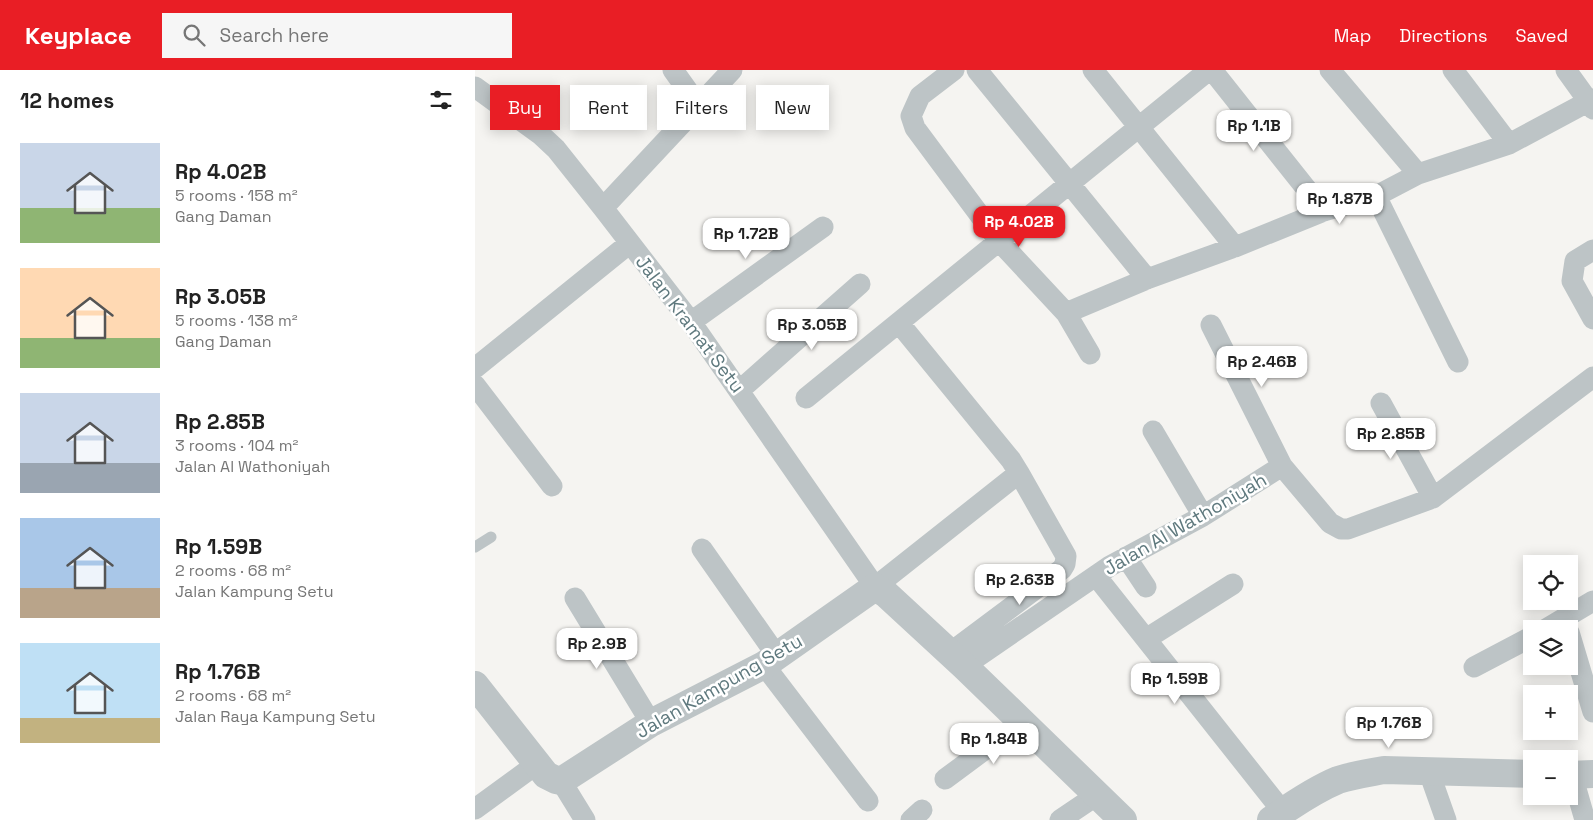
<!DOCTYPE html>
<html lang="en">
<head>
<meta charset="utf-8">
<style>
	:root { --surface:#fff; --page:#f6f6f6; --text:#222; --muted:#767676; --accent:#e91e25 }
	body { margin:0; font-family:"Space Grotesk",sans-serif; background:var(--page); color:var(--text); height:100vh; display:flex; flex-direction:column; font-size:19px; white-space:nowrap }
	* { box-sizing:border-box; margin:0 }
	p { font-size:16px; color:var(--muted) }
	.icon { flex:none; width:28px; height:28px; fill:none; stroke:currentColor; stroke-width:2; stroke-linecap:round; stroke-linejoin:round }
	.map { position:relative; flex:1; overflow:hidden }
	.drawer { display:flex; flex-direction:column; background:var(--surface); width:475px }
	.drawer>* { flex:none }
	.top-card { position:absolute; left:15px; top:15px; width:475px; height:45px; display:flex; gap:10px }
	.buttons { position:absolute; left:1048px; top:485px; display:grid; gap:10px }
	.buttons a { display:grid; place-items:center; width:55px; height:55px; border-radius:0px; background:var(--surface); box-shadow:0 2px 12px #0003; font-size:25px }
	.price { position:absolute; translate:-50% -42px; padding:0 11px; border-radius:10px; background:#fff; color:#222; font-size:16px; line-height:32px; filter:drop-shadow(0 1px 2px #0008) }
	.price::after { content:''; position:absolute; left:50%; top:30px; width:15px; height:11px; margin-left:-8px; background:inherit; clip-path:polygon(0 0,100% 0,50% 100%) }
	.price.selected { background:var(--accent); color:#fff }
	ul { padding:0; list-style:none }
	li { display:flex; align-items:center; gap:15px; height:125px; padding:0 20px }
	li span { display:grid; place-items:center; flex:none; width:140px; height:100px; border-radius:0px; color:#555 }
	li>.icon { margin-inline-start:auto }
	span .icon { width:60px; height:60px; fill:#fffc; stroke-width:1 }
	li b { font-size:21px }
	h2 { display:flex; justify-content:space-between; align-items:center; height:60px; padding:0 20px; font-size:21px }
	.pill { padding:0 18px; border-radius:0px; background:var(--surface); box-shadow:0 2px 12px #0003; font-size:18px; line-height:45px }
	.pill.selected { background:var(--accent); color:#fff }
	header { display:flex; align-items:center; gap:30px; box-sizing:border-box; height:70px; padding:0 25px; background:var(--accent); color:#fff }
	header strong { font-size:24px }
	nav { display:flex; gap:28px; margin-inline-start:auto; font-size:18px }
	.search { width:350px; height:45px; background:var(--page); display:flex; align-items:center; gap:12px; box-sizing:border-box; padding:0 18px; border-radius:0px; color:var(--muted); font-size:19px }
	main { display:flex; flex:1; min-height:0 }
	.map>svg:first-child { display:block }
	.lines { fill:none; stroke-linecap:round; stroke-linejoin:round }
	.service { stroke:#bdc4c6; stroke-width:11 }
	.minor { stroke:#bdc4c6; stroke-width:21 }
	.tertiary { stroke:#bdc4c6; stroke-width:28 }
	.labels { text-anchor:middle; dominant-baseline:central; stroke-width:5; stroke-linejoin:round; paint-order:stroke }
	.street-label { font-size:19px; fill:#5f797e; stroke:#fff }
</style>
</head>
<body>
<header>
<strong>Keyplace</strong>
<div class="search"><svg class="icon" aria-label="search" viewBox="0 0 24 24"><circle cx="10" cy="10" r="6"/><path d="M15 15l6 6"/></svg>Search here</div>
<nav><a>Map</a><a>Directions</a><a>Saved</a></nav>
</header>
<main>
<section class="drawer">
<h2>12 homes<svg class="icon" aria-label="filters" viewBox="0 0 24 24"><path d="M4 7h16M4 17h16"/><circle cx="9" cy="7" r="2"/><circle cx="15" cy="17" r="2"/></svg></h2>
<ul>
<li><span style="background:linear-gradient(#c9d6e8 65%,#8fb573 0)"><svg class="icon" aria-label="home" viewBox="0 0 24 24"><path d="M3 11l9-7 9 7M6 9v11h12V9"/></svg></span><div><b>Rp 4.02B</b><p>5 rooms · 158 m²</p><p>Gang Daman</p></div></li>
<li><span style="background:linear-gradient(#ffd9b3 70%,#8fb573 0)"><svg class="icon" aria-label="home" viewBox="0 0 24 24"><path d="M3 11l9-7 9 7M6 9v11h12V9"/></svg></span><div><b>Rp 3.05B</b><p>5 rooms · 138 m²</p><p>Gang Daman</p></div></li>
<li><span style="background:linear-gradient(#c9d6e8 70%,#9aa5b1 0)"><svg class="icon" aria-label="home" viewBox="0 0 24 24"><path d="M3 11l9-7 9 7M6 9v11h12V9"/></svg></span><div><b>Rp 2.85B</b><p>3 rooms · 104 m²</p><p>Jalan Al Wathoniyah</p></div></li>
<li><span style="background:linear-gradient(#a9c7e8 70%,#b9a48a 0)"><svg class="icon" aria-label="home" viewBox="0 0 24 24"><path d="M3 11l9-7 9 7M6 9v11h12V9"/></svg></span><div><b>Rp 1.59B</b><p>2 rooms · 68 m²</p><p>Jalan Kampung Setu</p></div></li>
<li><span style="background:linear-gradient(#bfe0f5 75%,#c2b280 0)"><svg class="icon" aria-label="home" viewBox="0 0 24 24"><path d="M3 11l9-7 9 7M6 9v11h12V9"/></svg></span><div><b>Rp 1.76B</b><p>2 rooms · 68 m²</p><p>Jalan Raya Kampung Setu</p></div></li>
</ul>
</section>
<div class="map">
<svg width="1118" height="750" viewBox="0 0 1118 750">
	<rect width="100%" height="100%" fill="#f5f4f1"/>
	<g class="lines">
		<path class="service" d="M0,477L16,467"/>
		<path class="minor" d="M198,0L223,35
			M479,0L445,26L436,46L440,58L524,171L591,243L615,284
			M502,0L672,209
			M618,0L760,177
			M737,0L849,141
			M855,0L943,104
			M978,0L1034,74
			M1091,0L1114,32L1118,39
			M0,17L66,65L81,79L128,138L216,252L400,517L544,403L536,390L424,253
			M901,126L983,292
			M128,138L257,0
			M1118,180L1100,191L1097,211L1118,249
			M591,243L672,209L760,177L849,141L901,126L943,104L1034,74L1118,29
			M216,252L348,157
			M736,255L807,396L855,453L866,459H873L958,428L1118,307
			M0,298L155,173
			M0,315L77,416
			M265,320L385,214
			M331,328L734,0
			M906,333L958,428
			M678,361L728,446
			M227,479L302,586
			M651,487L671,517
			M621,506L808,742
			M100,528L176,653
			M1071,559L1118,531
			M1094,562L1118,642
			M671,569L758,514
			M475,583L587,499L590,494L591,486L544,403
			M289,595L393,731
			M489,596L635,496L728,446L807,396
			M999,597L1056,567
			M954,702L971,750
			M1097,705L1110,750
			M470,709L547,652
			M86,711L110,750
			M0,739L63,693
			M436,750L447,740
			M585,750L622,725"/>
		<path class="tertiary" d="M0,615L71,705L81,710L86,711L176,653L289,595L400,517L411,524L489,596L648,750
			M1094,705L1118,704
			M796,750C817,735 839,720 863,710C878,705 893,703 909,700L1056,704"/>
	</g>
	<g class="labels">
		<g class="street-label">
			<text transform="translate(215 254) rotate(53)">Jalan Kramat Setu</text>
			<text transform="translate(710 454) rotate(-30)">Jalan Al Wathoniyah</text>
			<text transform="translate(244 616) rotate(-30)">Jalan Kampung Setu</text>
		</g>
	</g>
</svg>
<div class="buttons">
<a><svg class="icon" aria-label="locate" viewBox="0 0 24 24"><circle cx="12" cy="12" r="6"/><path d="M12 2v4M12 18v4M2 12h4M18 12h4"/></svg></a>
<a><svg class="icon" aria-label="layers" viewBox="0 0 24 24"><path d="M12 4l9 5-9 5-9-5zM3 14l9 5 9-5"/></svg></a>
<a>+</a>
<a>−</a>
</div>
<b class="price" style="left:779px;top:82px">Rp 1.1B</b>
<b class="price" style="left:865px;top:155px">Rp 1.87B</b>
<b class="price selected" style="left:544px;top:178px">Rp 4.02B</b>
<b class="price" style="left:271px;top:190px">Rp 1.72B</b>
<b class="price" style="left:337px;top:281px">Rp 3.05B</b>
<b class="price" style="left:787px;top:318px">Rp 2.46B</b>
<b class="price" style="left:916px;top:390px">Rp 2.85B</b>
<b class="price" style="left:545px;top:536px">Rp 2.63B</b>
<b class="price" style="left:122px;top:600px">Rp 2.9B</b>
<b class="price" style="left:700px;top:635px">Rp 1.59B</b>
<b class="price" style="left:914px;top:679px">Rp 1.76B</b>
<b class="price" style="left:519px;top:695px">Rp 1.84B</b>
<div class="top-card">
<a class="pill selected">Buy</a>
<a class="pill">Rent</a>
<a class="pill">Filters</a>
<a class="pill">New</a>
</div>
</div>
</main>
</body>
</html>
